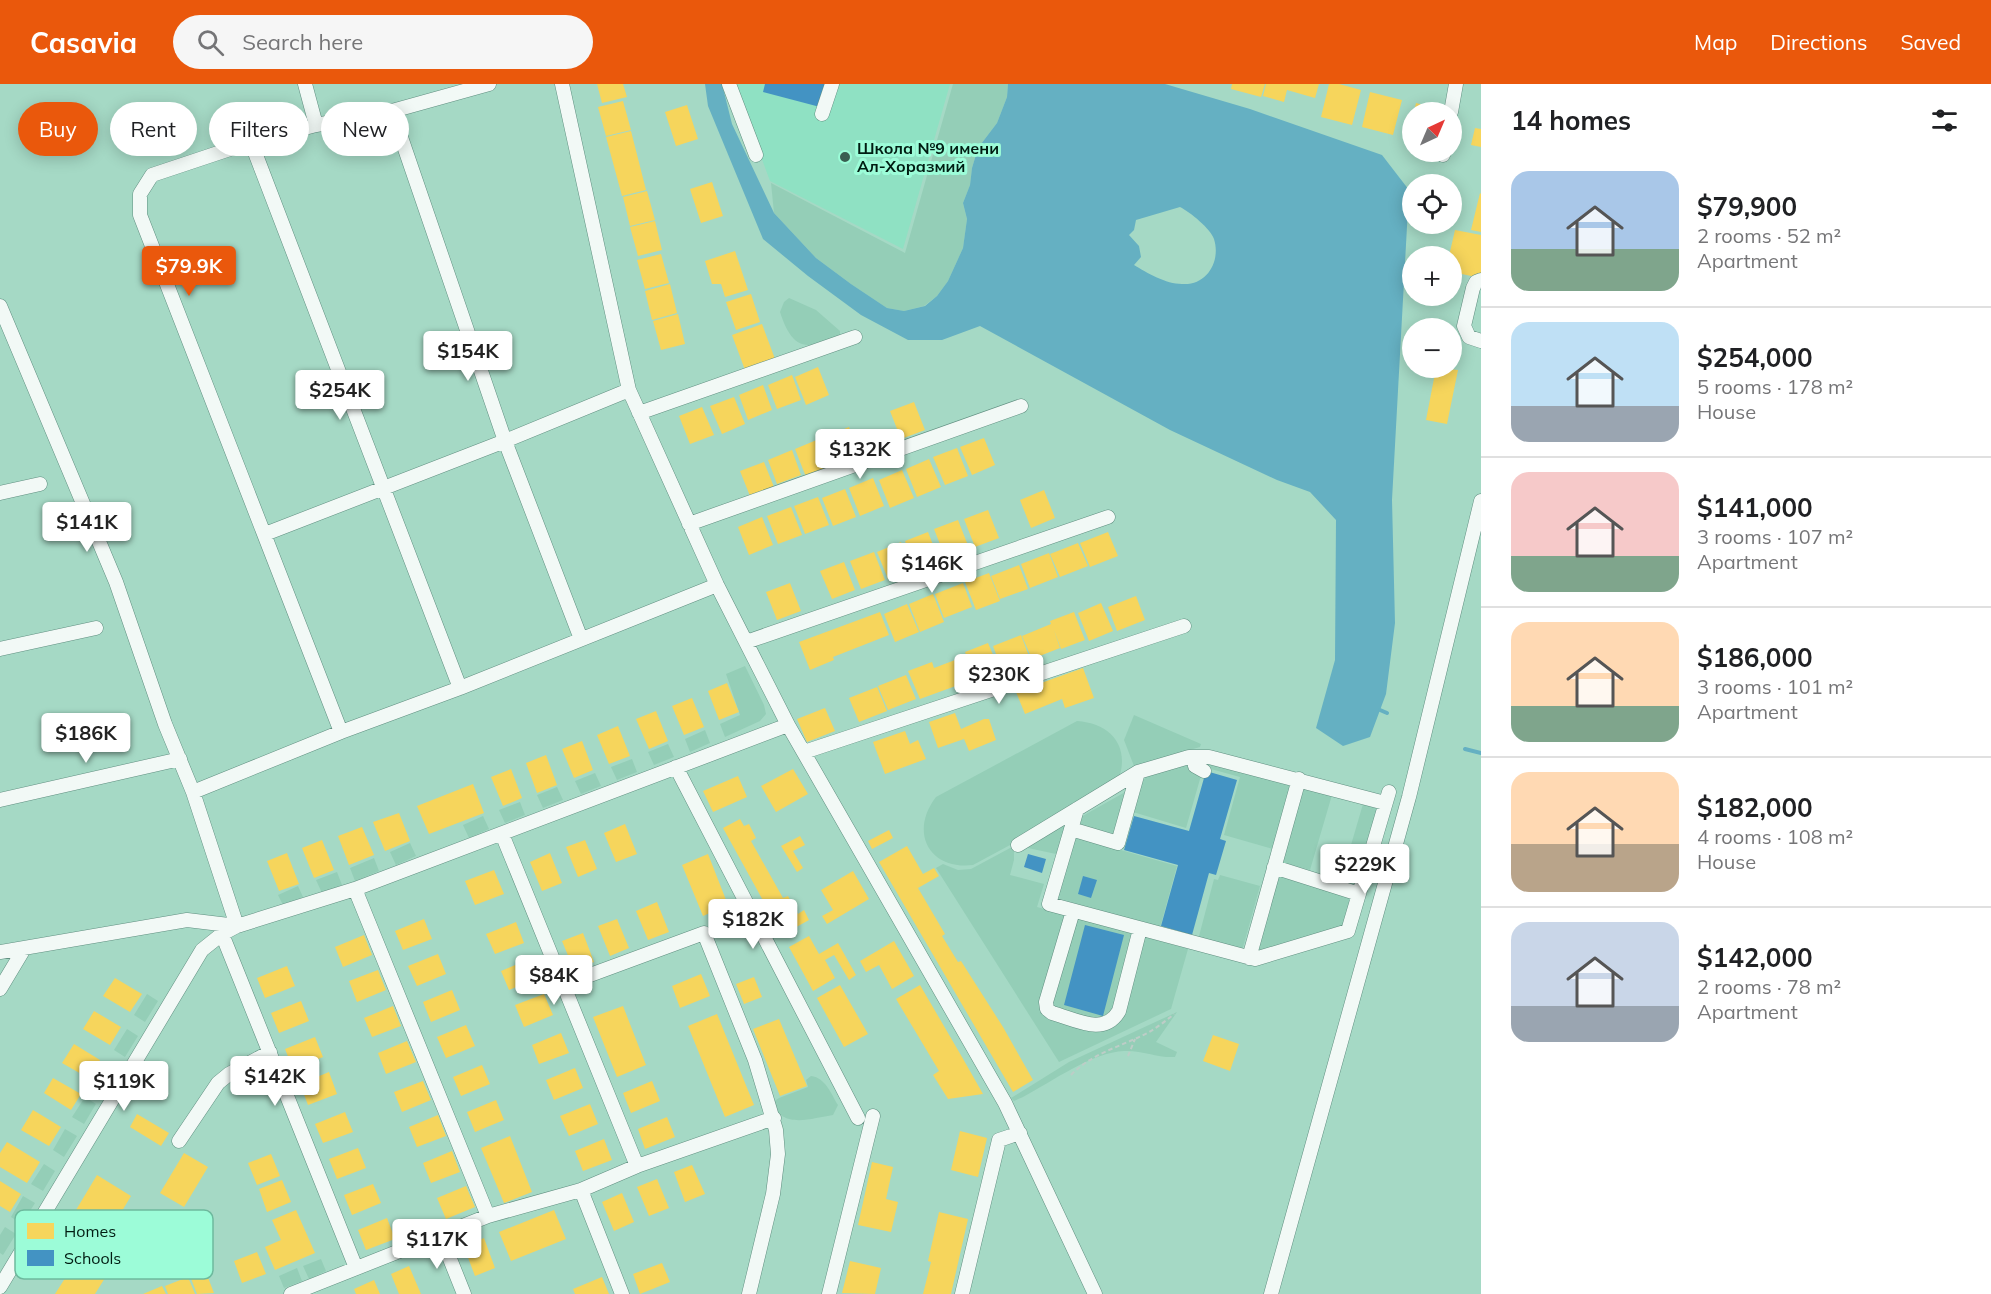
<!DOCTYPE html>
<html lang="en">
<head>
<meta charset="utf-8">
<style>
	:root { --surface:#fff; --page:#f6f6f6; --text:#202124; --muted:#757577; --line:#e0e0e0; --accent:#ea580c }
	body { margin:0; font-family:Mulish,sans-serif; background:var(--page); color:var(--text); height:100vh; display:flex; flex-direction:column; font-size:22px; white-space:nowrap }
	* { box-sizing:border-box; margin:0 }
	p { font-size:20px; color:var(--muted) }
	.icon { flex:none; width:33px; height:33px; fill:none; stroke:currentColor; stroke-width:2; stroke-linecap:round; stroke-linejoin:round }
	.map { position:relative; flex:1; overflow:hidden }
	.drawer { display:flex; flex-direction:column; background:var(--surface); width:510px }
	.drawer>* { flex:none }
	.guide { position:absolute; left:18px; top:18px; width:570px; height:54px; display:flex; gap:12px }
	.needle { width:39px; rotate:44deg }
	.tools { position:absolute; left:1402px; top:18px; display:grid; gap:12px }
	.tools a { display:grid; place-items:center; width:60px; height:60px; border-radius:50%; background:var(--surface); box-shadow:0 3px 15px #0003; font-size:30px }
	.price { position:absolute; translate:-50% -51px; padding:0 14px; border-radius:6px; background:#fff; color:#222; font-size:20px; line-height:39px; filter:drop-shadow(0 2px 3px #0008) }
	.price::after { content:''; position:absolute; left:50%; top:36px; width:18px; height:14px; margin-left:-9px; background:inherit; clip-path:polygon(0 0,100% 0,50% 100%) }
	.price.on { background:var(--accent); color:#fff }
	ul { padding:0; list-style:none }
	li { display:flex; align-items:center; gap:18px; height:150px; padding:0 30px }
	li+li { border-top:2px solid var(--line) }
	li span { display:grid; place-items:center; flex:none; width:168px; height:120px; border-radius:18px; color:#555 }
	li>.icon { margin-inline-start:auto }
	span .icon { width:72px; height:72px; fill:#fffc; stroke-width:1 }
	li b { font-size:26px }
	h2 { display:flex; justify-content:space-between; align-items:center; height:72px; padding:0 30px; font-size:26px }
	.chip { padding:0 21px; border-radius:27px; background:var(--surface); box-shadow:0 3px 15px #0003; font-size:21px; line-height:54px }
	.chip.on { background:var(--accent); color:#fff }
	header { display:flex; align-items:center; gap:36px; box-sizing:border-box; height:84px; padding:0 30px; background:var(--accent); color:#fff }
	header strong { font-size:28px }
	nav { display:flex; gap:33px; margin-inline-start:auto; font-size:21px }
	.search { width:420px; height:54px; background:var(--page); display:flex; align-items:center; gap:15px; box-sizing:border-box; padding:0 21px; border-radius:33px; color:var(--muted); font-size:22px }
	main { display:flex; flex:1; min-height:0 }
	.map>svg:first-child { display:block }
	.built { fill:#8fe1c3 }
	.green { fill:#94ceb7 }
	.water { fill:#65b0c2; fill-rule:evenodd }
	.homes { fill:#f6d55c }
	.schools { fill:#4393c3 }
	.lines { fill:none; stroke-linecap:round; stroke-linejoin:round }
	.stream { stroke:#65b0c2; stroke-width:4 }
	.minor-casing { stroke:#608f80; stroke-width:15 }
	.path { stroke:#bdcdc7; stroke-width:2; stroke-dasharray:4.5 3; stroke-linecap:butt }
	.minor { stroke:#f2f9f6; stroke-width:14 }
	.poi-dot { fill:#3a5e51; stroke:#9cfcd8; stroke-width:2 }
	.labels { text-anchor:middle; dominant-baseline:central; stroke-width:6; stroke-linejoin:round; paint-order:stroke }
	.poi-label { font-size:16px; font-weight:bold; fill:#001c12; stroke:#9cfcd8; text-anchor:start }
	.key { fill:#9cfcd8; stroke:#6db99d; stroke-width:1.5 }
	.key-label { font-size:16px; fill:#001c12 }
</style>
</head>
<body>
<header>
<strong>Casavia</strong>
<div class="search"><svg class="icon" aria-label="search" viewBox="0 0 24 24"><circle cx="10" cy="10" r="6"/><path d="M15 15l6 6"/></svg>Search here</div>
<nav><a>Map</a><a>Directions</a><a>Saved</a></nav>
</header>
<main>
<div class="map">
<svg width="1481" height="1210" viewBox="0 0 1481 1210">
	<rect width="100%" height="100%" fill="#a5d9c5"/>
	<path class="built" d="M734,0H950L903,165L770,97Z"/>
	<path class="green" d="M953,0H1008L1007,13L997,39L978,64L972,84L970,101L963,119L967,135L963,164L948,197L937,212L924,222L904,227L887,224L851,200L816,174L774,129L771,99L905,169Z
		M789,214L816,226L840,247V251C828,259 805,267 794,255C787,248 783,237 780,228L784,218Z
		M745,582L764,621L766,630L760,637L725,653L720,640L740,631L726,590Z
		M1134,631L1201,660L1200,663L1134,682L1124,656Z
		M1077,637C1117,640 1133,670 1114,705L973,781C929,786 909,748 936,713Z
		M705,646L710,659L690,668L685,655Z
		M668,660L674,673L654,681L648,668Z
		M632,675L637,688L617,696L611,683Z
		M1204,677L1291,699L1273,765L1224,751L1240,693L1200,682Z
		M1184,681L1202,688L1186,744L1133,728L1143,697L1146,692Z
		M595,689L601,702L581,710L575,697Z
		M557,703L563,716L543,724L537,711Z
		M1304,703L1332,711L1310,786L1282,778Z
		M1127,707L1115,750L1077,740L1079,734Z
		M520,718L525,731L505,739L499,726Z
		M1363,720L1378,725L1357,800L1341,795Z
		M483,732L489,745L469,754L463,741Z
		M1068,738L1061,765L1056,770L1028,764L1032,759Z
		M1075,753L1177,782L1160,844L1057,814Z
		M410,759L416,772L396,781L390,768Z
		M1012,763L1014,765V776L1010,791L1044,800L1037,823L1188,865L1171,925L1059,978L936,784L943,780L958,786L971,785Z
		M374,774L379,787L355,797L350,784Z
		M337,788L342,801L322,809L316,796Z
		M1220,791L1260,802L1242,867L1198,856L1214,795L1218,796Z
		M1278,792L1353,815L1344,845L1257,868Z
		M298,802L303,813L283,821L278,811Z
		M147,910L158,917L145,938L134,931Z
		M1177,928L1156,958L1177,968L1175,973C1157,974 1142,966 1124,967C1093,968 1051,998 1023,1013L1014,1017L1011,1014L1069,978Z
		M127,945L138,952L125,973L114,966Z
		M106,978L118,985L105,1005L94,998Z
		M811,992C826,994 831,1010 838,1021L833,1031C812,1034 781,1046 773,1018L779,1014L808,1003L806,996Z
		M85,1013L96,1020L84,1040L72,1033Z
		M65,1045L77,1052L64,1073L53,1066Z
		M44,1080L55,1087L43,1107L31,1100Z
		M23,1112L35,1119L22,1140L11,1133Z
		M5,1143L16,1150L3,1171L0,1169V1151Z
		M321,1175L326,1187L309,1195L303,1182Z
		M297,1184L302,1197L284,1204L279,1192Z"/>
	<path class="water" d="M705,0H722L732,40L774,129L816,174L851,200L887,224L904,227L925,222L937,212L948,197L963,164L967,135L963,119L970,101L972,84L978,64L997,39L1007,13L1008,0H1165L1250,25L1382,71L1409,106L1392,416L1395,539L1386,610L1370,653L1343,662L1316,644L1335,576L1336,436L1310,408L1277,396L1170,346L980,242L942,256H908L861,231L808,192L763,155L708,22ZM1180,123C1190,128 1211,145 1214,155C1221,177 1207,202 1182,200C1166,200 1147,189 1134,181L1141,173L1139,162L1129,151L1134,146L1136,136Z"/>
	<path class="homes" d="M597,0H623L627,13L602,19Z
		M1232,0H1265L1261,13L1231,5Z
		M1266,0H1319L1315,14L1287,6L1284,18L1263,12Z
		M1329,0H1339L1361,6L1352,41L1321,33Z
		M1370,8L1402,16L1393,51L1362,43Z
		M623,17L631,46L606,52L598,23Z
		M1416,19L1451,28H1414Z
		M687,21L698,55L676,62L665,28Z
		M1412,35H1413V56L1407,54Z
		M1475,44L1481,45V63L1471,61Z
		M631,47L646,106L622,112L606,53Z
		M712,98L723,132L701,139L690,105Z
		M647,107L655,136L630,142L623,113Z
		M1480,109L1481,110V148L1471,146Z
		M655,137L662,166L638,172L630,143Z
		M1455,146L1481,151V194L1452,188V172H1449Z
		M735,167L748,206L725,213L721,200H712L705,177Z
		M661,170L669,199L645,205L637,176Z
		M670,200L677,229L652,236L645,207Z
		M751,210L760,238L736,246L726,218Z
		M678,230L685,260L661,266L653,237Z
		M762,240L775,275L745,286L732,251Z
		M818,283L829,311L806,321L795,293Z
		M1436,284L1458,286L1447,340L1426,336Z
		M792,291L801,316L777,325L768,301Z
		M763,301L772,326L748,336L739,311Z
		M734,313L745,340L722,350L710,322Z
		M914,318L925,346L901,355L890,327Z
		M702,323L714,351L690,360L679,332Z
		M849,343L860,371L836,381L825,353Z
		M984,354L995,381L972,391L960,363Z
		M819,355L830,383L806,393L795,365Z
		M957,364L968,392L945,401L933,373Z
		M792,366L801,391L777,400L768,376Z
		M929,375L941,403L917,413L906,385Z
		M764,378L774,403L750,412L740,387Z
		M902,386L914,414L890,424L879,396Z
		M873,394L884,422L860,432L849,404Z
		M845,405L856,433L833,442L822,414Z
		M1044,406L1055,434L1031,444L1020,416Z
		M818,413L829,441L805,450L794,422Z
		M791,423L802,451L778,460L767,432Z
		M988,426L999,454L975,463L964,435Z
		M762,433L773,461L749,471L738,443Z
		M958,436L969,464L945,473L934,445Z
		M928,448L939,476L916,485L905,457Z
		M1108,448L1118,472L1090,483L1080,459Z
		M901,458L912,486L888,495L877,468Z
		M1078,459L1088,482L1060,493L1050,470Z
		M874,468L885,496L861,505L850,477Z
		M1049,469L1058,493L1030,504L1021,480Z
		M844,478L855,506L832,515L820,487Z
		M1019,481L1028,505L1000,515L991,492Z
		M989,489L1000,517L976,526L965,498Z
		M790,499L801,527L777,536L766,508Z
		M963,499L972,523L944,534L935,510Z
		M933,510L944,538L920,548L909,520Z
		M1136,512L1145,536L1117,547L1108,523Z
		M1101,519L1113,547L1089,557L1078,529Z
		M907,520L919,548L895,558L884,530Z
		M880,528L889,551L833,573L834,576L810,586L799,558Z
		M1074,528L1085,556L1061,565L1054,546L1060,564L1032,575L1022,552L1051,540L1050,537Z
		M1021,551L1030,575L1002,586L993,562Z
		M988,559L1000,587L976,596L965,568Z
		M963,573L972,596L920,615L908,587L932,578L934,584Z
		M1083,584L1094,614L1065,624L1062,615L1025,630L1016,608Z
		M906,591L916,615L888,626L878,602Z
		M727,599L739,628L719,636L708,607Z
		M877,603L887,627L859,638L849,614Z
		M692,614L704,643L684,651L672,622Z
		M825,624L835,647L807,658L797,635Z
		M656,627L668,657L649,665L636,635Z
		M955,629L961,645L984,635H989L996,656L969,667L964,655L938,664L929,638Z
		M618,642L630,672L609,680L597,651Z
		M905,647L910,660L918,656L926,675L885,690L873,658Z
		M582,657L593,686L574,694L562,665Z
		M546,671L557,701L537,709L526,679Z
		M511,685L522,714L503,722L491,693Z
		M793,685L808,710L776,728L761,702Z
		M738,692L747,713L713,728L703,707Z
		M473,700L484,729L429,750L417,722Z
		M399,729L410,757L385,767L373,738Z
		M740,735L744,742L749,740L756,754L751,757L783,814L788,812L798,830L804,826L809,836L782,851L723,744Z
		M625,740L637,770L616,778L604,749Z
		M362,743L374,771L349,781L338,752Z
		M889,746L893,754L872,765L868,757Z
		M800,752L805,761L793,767L803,784L797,788L781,762Z
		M322,756L334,786L314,794L302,764Z
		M585,756L597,785L578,793L566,763Z
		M907,762L923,790L934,784L939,792L918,804L945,850L942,852L958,878L961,877L1003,943L1033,996L1013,1008L879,778Z
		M287,769L299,800L279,807L267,777Z
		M550,769L562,799L542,807L530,778Z
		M708,770L728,821L703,832L682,781Z
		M494,786L504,810L475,821L465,797Z
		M853,787L869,815L827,840L822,832L833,826L821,806Z
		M657,818L669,848L648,856L636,827Z
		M424,835L432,855L403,866L395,847Z
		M617,835L629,864L610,872L598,842Z
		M516,838L524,859L495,870L486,850Z
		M583,849L594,878L574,886L562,857Z
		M364,851L372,871L343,883L335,863Z
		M809,852L819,870L838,859L856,891L849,896L834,871L825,876L835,894L813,907L789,863Z
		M894,857L914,892L892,905L879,881L866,888L860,877Z
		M438,870L446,890L417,902L408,882Z
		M530,875L538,894L509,906L501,887Z
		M287,882L295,902L265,914L257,894Z
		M378,886L386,906L357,918L349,897Z
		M701,890L710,912L680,924L672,902Z
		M754,893L762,913L744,920L736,900Z
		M115,894L142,910L130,928L103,912Z
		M840,901L868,950L844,963L817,914Z
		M920,901L962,973L983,1010L948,1015L933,991L939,987L896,915Z
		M452,906L460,926L431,938L423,918Z
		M544,910L553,931L524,943L515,921Z
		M301,917L309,937L279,949L271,929Z
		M393,922L401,942L372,953L364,934Z
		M623,922L646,981L617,993L593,933Z
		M94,927L121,943L110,961L83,945Z
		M717,930L754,1021L725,1033L688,942Z
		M779,935L807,1002L780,1012L753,945Z
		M466,941L475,962L446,974L437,953Z
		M561,949L569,969L539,980L532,961Z
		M1213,951L1239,960L1230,987L1203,977Z
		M315,953L323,973L293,985L285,965Z
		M407,957L416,978L386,990L378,969Z
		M74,960L100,976L90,995L62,979Z
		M482,981L490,1000L461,1012L453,993Z
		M575,984L583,1004L554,1016L546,996Z
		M329,988L337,1010L308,1021L300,1000Z
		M53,994L81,1010L71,1026L44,1009Z
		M423,997L431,1016L402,1028L394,1008Z
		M652,997L660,1017L631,1029L623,1009Z
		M496,1016L504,1036L475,1048L467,1028Z
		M590,1020L598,1040L569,1052L560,1032Z
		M33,1026L61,1043L49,1062L21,1046Z
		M345,1028L353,1048L323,1059L315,1040Z
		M137,1030L169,1049L161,1062L130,1043Z
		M438,1031L446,1052L417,1063L409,1043Z
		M667,1033L675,1053L645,1065L638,1045Z
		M960,1047L987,1054L978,1093L951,1086Z
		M510,1052L532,1108L504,1119L481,1064Z
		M604,1055L612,1076L583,1087L575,1067Z
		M7,1058L40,1078L27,1099L0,1083V1069Z
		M358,1064L366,1084L337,1095L329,1075Z
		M452,1067L460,1088L431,1099L423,1079Z
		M184,1069L208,1083L184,1123L160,1109Z
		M271,1070L280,1092L257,1101L248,1079Z
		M872,1078L893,1083L886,1115L898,1118L891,1148L858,1141Z
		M692,1081L705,1110L685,1118L674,1088Z
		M97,1091L131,1112L107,1152L73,1131Z
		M657,1095L669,1124L649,1132L637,1103Z
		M282,1096L291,1118L267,1128L259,1105Z
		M0,1097L21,1110L10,1128L0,1122Z
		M373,1100L381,1119L352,1131L344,1111Z
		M466,1102L475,1123L446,1135L437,1114Z
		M622,1109L634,1138L614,1147L602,1118Z
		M296,1126L315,1169L275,1186L265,1163L281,1156L272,1136Z
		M554,1126L566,1155L511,1177L499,1148Z
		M939,1128L968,1135L951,1210H923L931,1178L928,1177Z
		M387,1134L395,1155L366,1166L358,1146Z
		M484,1154L495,1184L475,1192L464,1163Z
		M85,1163L113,1181L95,1210H55Z
		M257,1168L266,1190L242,1199L234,1177Z
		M850,1177L881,1184L875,1210L842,1209Z
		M662,1179L670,1198L640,1210L633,1190Z
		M409,1182L421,1210H399L391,1190Z
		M205,1186L214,1209L197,1210L190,1192Z
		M188,1193L195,1210H168L165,1202Z
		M602,1193L609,1210H575L573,1205Z
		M374,1196L380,1210H356L354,1205Z
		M162,1202L166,1210H143Z"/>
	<path class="schools" d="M765,0H826L820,23L763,8Z
		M1206,687L1237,696L1220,755L1226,757L1216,791L1209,789L1192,851L1161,842L1178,781L1124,766L1134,732L1189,747Z
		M1028,770L1046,775L1042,789L1024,783Z
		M1083,792L1097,796L1091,814L1078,810Z
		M1085,841L1124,851L1103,932L1064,921Z"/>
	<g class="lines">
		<path class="stream" d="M1380,626L1387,629
			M1465,665L1481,669"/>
		<defs>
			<path id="minor" d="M305,0L316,41
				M562,0L629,306L717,501L788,641L1005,1019L1095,1210
				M729,0L756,71
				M392,27L505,357L581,555
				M1451,28L1456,0
				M822,30L832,0
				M251,58L460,604
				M1443,71L1444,68
				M1481,196L1476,198L1473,204L1464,242L1469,253L1481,257
				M0,222L116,498L165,640L193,708
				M639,329L855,253
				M0,409L40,400
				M689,440L1021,322
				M265,450L505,357L629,306
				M746,558L1108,433
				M0,565L96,544
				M341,648L140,131V110L152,91L251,58L316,41L392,27L489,0
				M804,668L1184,542
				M1194,673L1195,682L1204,687
				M676,683L858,1034
				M0,716L180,675
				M1077,725L1049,820L1255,875L1348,847L1389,708
				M1071,745L1118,759L1138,688
				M502,750L637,1082
				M1018,761L1138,688L1189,673H1209L1385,719
				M1274,783L1359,810
				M355,805L488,1132
				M1073,827L1046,918L1047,925L1052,929C1075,935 1104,953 1119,927L1140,845
				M237,842L193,708L341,648L460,604L717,501
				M222,850L356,1184
				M0,868L187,836L237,842
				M1249,874L1299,695
				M563,901L704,849L755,976L776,1046L778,1070L773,1110L749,1210
				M0,905L24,865
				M179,1057L218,999L229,990L270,968
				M581,1106L622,1210
				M440,1150L464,1210
				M0,1203L202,866L222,850L237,842L355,805L788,641
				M291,1210L488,1132L581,1106L637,1082L774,1034
				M829,1210L873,1032
				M962,1210L999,1056L1020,1049
				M1271,1210L1409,713L1481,417"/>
		</defs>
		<use href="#minor" class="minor-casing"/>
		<path class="path" d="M1128,972L1135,955
			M1071,991C1093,968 1124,962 1151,947C1159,942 1167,936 1174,930"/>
		<use href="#minor" class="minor"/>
	</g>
	<circle class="poi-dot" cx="845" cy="73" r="6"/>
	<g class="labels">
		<g class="poi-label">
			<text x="857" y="64">Школа №9 имени<tspan x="857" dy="18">Ал-Хоразмий</tspan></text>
		</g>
	</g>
	<rect x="15" y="1126" width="198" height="69" rx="9" class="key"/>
	<rect x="27" y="1139" width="27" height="16" fill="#f6d55c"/>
	<rect x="27" y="1166" width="27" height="16" fill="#4393c3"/>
	<g class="key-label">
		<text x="64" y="1153">Homes</text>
		<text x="64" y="1180">Schools</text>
	</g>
</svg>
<div class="tools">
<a><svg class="needle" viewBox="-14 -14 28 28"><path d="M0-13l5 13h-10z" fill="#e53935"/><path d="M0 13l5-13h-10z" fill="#757577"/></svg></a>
<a><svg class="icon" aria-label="locate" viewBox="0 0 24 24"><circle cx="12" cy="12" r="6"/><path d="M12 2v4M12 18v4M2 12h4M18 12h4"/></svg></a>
<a>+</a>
<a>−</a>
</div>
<b class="price on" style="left:189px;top:213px">$79.9K</b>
<b class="price" style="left:468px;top:298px">$154K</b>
<b class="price" style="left:340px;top:337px">$254K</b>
<b class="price" style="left:860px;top:396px">$132K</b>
<b class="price" style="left:87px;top:469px">$141K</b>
<b class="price" style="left:932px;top:510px">$146K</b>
<b class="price" style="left:999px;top:621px">$230K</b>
<b class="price" style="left:86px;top:680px">$186K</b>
<b class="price" style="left:1365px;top:811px">$229K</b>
<b class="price" style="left:753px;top:866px">$182K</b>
<b class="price" style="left:554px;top:922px">$84K</b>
<b class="price" style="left:275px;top:1023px">$142K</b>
<b class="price" style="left:124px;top:1028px">$119K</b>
<b class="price" style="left:437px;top:1186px">$117K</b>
<div class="guide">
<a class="chip on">Buy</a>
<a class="chip">Rent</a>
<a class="chip">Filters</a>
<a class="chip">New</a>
</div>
</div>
<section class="drawer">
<h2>14 homes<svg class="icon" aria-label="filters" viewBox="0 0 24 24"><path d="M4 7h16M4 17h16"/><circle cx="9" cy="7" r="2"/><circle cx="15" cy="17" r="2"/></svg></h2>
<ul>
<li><span style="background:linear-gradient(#a9c7e8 65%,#7fa58c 0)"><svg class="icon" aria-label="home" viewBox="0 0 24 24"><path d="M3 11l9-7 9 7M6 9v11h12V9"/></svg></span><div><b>$79,900</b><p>2 rooms · 52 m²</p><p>Apartment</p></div></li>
<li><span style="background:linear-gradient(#bfe0f5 70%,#9aa5b1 0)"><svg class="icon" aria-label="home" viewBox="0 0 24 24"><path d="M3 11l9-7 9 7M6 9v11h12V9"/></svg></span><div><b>$254,000</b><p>5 rooms · 178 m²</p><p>House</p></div></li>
<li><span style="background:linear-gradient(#f6c9c9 70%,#7fa58c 0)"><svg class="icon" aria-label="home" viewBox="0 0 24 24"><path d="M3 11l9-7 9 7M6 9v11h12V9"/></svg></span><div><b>$141,000</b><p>3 rooms · 107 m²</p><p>Apartment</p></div></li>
<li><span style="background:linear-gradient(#ffd9b3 70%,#7fa58c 0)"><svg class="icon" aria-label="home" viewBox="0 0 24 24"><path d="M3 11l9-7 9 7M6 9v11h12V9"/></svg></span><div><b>$186,000</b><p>3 rooms · 101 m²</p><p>Apartment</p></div></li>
<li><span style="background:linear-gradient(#ffd9b3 60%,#b9a48a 0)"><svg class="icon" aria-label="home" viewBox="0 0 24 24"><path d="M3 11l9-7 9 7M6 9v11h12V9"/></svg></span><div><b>$182,000</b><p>4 rooms · 108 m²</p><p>House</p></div></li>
<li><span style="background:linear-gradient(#c9d6e8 70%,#9aa5b1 0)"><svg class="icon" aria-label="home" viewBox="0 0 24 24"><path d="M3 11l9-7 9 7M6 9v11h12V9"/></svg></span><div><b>$142,000</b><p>2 rooms · 78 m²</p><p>Apartment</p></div></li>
</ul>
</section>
</main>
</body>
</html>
